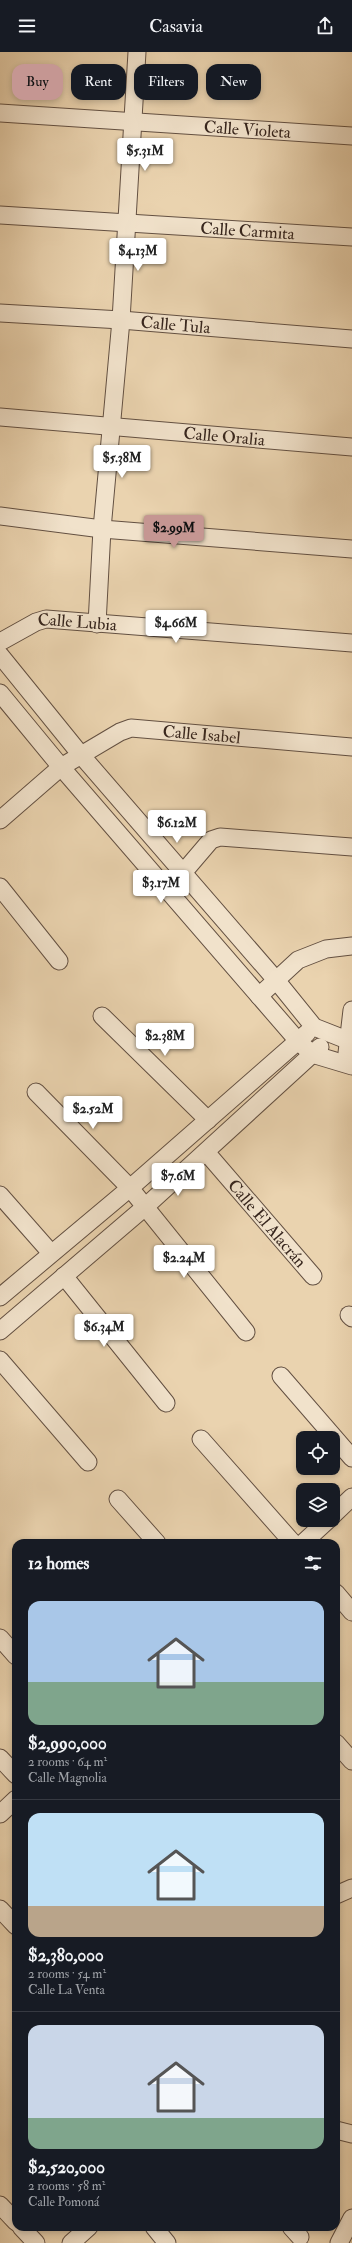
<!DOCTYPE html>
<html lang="en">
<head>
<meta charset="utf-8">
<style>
	:root { --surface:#171b24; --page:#242831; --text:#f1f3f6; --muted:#9ea1a6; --line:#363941; --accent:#c59692 }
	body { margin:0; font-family:"IM FELL Double Pica",serif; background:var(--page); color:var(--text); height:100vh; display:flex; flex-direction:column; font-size:15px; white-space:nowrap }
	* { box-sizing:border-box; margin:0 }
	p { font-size:13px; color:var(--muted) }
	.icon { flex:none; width:22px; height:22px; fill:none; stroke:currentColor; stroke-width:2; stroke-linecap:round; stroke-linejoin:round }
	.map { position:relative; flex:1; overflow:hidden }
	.panel { position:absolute; left:12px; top:1487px; width:328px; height:692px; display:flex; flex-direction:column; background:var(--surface); border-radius:12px; box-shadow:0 2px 6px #0003 }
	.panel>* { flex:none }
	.banner { position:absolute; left:12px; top:12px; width:328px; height:36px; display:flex; gap:8px }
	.buttons { position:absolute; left:296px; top:1379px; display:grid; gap:8px }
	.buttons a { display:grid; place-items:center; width:44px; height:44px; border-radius:8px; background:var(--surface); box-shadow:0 2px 6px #0003; font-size:20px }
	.price { position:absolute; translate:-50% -34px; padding:0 9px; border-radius:4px; background:#fff; color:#222; font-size:13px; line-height:26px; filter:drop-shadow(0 1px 2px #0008) }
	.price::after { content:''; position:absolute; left:50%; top:24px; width:12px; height:9px; margin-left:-6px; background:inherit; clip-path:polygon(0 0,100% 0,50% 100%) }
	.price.current { background:var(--accent); color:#111 }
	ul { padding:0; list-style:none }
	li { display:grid; align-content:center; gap:8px; height:212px; padding:0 16px }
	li+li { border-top:1px solid var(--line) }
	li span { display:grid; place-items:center; height:124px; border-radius:12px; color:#555 }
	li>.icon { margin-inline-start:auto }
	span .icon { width:72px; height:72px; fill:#fffc; stroke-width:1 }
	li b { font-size:17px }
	h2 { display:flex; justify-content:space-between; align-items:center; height:48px; padding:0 16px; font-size:17px }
	.pill { padding:0 14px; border-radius:12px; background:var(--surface); box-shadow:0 2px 6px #0003; font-size:14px; line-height:36px }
	.pill.current { background:var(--accent); color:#111 }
	header { display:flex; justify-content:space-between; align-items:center; height:52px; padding:0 16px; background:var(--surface); font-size:18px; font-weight:600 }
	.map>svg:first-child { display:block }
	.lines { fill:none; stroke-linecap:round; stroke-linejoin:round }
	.street-casing { stroke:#635042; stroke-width:19 }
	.street { stroke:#f1e2cb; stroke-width:17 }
	.labels { text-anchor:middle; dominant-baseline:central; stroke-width:4; stroke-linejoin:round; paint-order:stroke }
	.street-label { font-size:17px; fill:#36251d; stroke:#f1e2cb }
</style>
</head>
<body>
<header><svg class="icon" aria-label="menu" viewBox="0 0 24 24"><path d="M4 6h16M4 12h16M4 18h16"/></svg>Casavia<svg class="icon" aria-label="share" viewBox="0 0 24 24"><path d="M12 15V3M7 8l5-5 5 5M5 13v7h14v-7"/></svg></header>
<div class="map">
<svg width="352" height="2191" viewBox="0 0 352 2191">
	<rect width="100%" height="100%" fill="#ead3af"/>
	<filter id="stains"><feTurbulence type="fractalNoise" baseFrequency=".005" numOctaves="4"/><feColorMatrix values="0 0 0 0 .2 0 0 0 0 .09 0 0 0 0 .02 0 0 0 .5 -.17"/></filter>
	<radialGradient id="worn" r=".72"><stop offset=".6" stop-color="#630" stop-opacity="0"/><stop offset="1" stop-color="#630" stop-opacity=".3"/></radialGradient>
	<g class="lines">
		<defs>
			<g id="street">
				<path id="s1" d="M0,61L352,84"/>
				<path id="s2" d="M0,163L352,185"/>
				<path id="s3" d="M0,261L121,268L352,287"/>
				<path id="s4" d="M0,365L352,395"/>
				<path d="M0,464L102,477L352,497"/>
				<path d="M97,572L102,477L121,268L137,0"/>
				<path id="s5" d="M0,590L36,570L46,567L352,591"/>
				<path d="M0,603L81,703L276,928L314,975L352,990"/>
				<path d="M0,641L61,715L298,989L312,1002L352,1014"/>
				<path id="s6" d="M0,768L61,715L120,680L131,676L352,695"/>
				<path d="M176,829L211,788L220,785L352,795"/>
				<path d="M0,835L59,909"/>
				<path d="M259,944L298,908L326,897L352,894"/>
				<path d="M102,964L208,1068"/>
				<path d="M347,1001L352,958"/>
				<path d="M36,1040L130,1136L246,1280"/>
				<path id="s7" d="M206,1100L313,1224"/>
				<path d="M0,1143L51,1201"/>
				<path d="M64,1224L166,1351"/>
				<path d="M0,1245L130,1136L307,981"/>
				<path d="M349,1263L352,1266"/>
				<path d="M0,1279L145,1155L320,995"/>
				<path d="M0,1308L88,1410"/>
				<path d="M281,1324L352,1406"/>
				<path d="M201,1387L293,1491"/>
				<path d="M118,1447L157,1491"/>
				<path d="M333,1463L352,1445"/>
				<path d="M303,1491L328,1468"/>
				<path d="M336,1541L352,1560"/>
				<path d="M0,1586L16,1604"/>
				<path d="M336,1691L352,1709"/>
				<path d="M0,1706L16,1723"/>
				<path d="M0,1762L16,1747"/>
				<path d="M336,1843L352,1836"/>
				<path d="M0,1857L16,1874"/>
				<path d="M336,2078L352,2082"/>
				<path d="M0,2153L16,2170"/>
				<path d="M21,2175L36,2191"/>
				<path d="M154,2175L167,2191"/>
				<path d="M291,2175L300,2185"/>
				<path d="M71,2191L89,2175"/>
				<path d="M339,2191L352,2166"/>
			</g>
		</defs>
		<use href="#street" class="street-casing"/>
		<use href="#street" class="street"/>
	</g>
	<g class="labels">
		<g class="street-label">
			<text stroke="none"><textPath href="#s1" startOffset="248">Calle Violeta</textPath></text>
			<text stroke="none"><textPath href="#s2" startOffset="248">Calle Carmita</textPath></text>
			<text stroke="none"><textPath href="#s3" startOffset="176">Calle Tula</textPath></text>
			<text stroke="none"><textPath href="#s4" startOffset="225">Calle Oralia</textPath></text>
			<text stroke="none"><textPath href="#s5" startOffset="83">Calle Lubia</textPath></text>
			<text stroke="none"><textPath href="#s6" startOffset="232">Calle Isabel</textPath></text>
			<text stroke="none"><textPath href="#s7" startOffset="94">Calle El Alacrán</textPath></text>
		</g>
	</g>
	<rect width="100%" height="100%" filter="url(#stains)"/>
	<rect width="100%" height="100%" fill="url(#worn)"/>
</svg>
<div class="buttons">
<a><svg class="icon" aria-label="locate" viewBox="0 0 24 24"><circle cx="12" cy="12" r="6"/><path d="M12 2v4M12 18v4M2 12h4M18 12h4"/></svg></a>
<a><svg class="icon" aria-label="layers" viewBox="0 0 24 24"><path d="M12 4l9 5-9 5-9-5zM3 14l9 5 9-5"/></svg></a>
</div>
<b class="price" style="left:145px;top:120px">$5.31M</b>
<b class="price" style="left:138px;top:220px">$4.13M</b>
<b class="price" style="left:122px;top:427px">$5.38M</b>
<b class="price current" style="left:174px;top:497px">$2.99M</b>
<b class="price" style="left:176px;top:592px">$4.66M</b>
<b class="price" style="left:177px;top:792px">$6.12M</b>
<b class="price" style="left:161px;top:852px">$3.17M</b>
<b class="price" style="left:165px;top:1005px">$2.38M</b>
<b class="price" style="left:93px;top:1078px">$2.52M</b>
<b class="price" style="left:178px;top:1145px">$7.6M</b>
<b class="price" style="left:184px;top:1227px">$2.24M</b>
<b class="price" style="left:104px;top:1296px">$6.34M</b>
<div class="banner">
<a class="pill current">Buy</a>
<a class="pill">Rent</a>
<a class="pill">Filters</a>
<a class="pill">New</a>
</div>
<section class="panel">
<h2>12 homes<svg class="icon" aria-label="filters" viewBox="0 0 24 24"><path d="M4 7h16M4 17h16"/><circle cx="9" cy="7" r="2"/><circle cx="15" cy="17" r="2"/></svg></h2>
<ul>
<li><span style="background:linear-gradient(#a9c7e8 65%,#7fa58c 0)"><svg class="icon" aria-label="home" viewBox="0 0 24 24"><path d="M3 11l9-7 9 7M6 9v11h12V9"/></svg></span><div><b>$2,990,000</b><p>2 rooms · 64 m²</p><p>Calle Magnolia</p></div></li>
<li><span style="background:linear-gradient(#bfe0f5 75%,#b9a48a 0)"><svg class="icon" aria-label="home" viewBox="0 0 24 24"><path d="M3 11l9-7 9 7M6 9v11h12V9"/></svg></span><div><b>$2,380,000</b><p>2 rooms · 54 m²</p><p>Calle La Venta</p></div></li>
<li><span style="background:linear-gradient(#c9d6e8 75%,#7fa58c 0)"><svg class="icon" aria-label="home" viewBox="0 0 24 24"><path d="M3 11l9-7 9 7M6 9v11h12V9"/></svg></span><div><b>$2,520,000</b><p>2 rooms · 58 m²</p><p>Calle Pomoná</p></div></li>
</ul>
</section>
</div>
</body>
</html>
